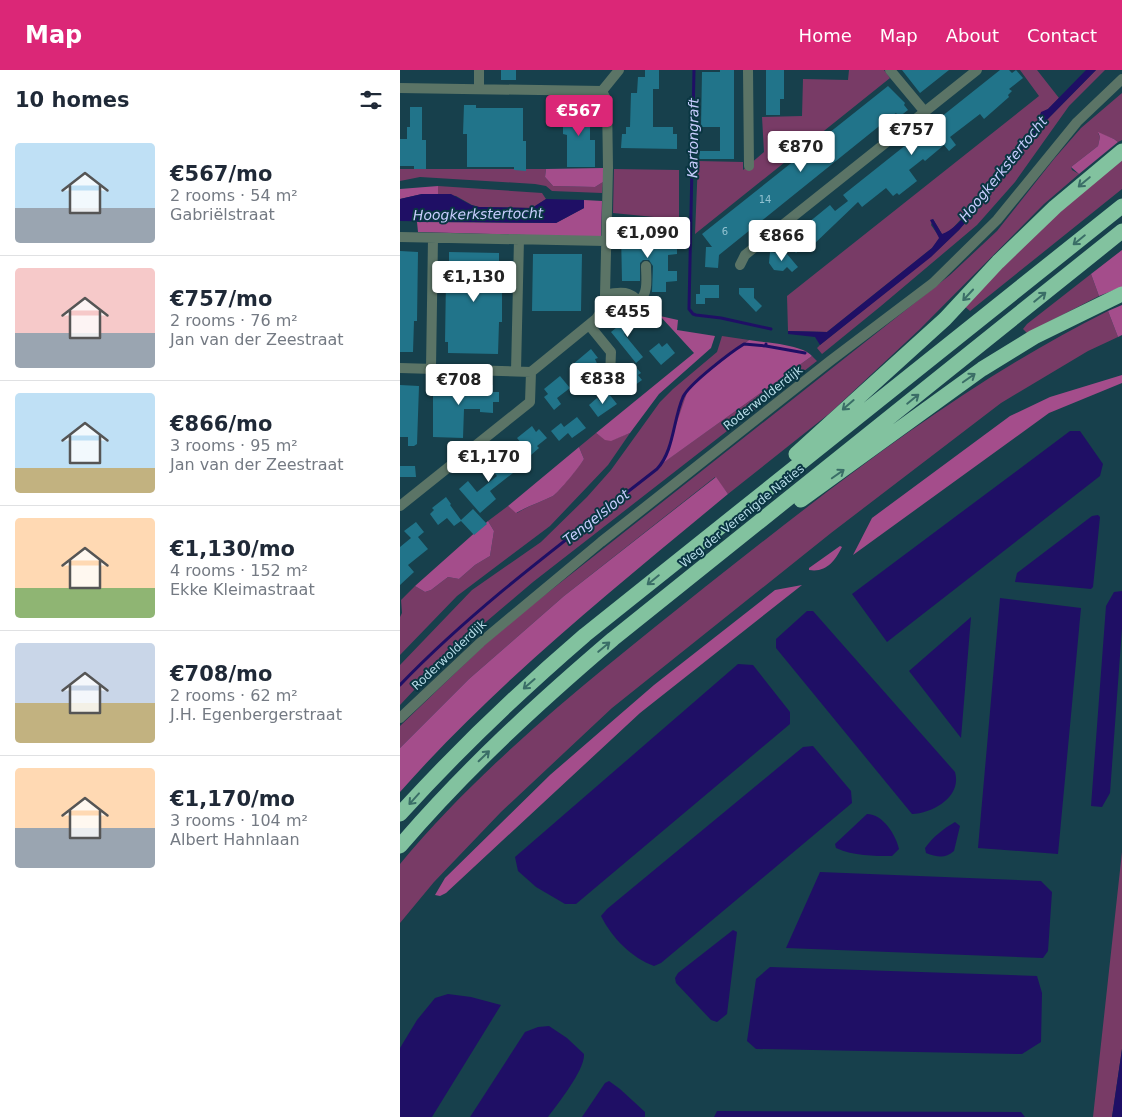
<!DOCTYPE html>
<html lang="en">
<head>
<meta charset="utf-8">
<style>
	:root { --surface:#fff; --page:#f2f2f3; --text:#1f2937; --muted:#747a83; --line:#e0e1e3; --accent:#db2777 }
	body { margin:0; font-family:"DejaVu Sans",sans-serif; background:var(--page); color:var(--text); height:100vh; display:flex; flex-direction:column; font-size:19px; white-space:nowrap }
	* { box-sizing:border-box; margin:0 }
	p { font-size:16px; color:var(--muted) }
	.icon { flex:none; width:28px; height:28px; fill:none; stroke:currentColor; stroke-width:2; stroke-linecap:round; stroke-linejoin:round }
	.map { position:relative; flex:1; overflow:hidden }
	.drawer { display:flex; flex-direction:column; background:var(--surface); width:400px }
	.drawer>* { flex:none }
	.price { position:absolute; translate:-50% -42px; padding:0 11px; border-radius:5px; background:#fff; color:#222; font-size:16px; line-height:32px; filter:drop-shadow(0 1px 2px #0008) }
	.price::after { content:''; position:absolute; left:50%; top:30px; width:15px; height:11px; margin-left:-8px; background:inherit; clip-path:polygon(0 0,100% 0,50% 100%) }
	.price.current { background:var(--accent); color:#fff }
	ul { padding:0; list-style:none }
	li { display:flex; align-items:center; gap:15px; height:125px; padding:0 15px }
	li+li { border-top:1px solid var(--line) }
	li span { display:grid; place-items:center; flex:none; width:140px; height:100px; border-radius:5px; color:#555 }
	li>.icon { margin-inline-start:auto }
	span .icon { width:60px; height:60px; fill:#fffc; stroke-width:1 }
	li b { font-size:21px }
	h2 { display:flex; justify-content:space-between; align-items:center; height:60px; padding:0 15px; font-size:21px }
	header { display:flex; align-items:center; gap:30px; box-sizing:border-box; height:70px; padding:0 25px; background:var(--accent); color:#fff }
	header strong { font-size:24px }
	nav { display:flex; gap:28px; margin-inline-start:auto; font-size:18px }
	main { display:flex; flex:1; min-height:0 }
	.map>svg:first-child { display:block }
	.green { fill:#783b66 }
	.forest { fill:#a44d8b }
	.water { fill:#1f0f65 }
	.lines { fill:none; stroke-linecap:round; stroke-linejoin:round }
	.stream { stroke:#1f0f65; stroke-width:3 }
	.building { fill:#21748a }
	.minor { stroke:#5b7466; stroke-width:10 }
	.tertiary { stroke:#5b7466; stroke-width:10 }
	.motorway { stroke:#82c29f; stroke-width:15 }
	.oneway { stroke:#3a6e67 }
	.labels { text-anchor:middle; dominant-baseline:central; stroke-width:4; stroke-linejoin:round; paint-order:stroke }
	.number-label { font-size:10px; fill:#92c2d0 }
	.street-label { font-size:12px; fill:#b7dce8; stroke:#0a3642 }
	.water-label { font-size:14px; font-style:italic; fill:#c8cdfe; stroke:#0a3642 }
</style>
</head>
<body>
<header>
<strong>Map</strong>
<nav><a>Home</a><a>Map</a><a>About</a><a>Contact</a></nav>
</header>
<main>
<section class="drawer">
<h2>10 homes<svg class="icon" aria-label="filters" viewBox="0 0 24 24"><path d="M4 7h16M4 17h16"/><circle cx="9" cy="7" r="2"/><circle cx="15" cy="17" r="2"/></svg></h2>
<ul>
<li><span style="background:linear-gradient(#bfe0f5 65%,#9aa5b1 0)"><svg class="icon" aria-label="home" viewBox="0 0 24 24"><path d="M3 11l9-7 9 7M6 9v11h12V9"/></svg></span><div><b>€567/mo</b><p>2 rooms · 54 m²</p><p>Gabriëlstraat</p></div></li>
<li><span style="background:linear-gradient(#f6c9c9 65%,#9aa5b1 0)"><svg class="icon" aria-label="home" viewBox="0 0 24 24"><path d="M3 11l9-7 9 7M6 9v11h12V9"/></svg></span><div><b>€757/mo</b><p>2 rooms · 76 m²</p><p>Jan van der Zeestraat</p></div></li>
<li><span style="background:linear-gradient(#bfe0f5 75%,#c2b280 0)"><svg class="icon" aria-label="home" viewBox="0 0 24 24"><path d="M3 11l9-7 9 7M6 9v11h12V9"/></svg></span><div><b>€866/mo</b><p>3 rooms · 95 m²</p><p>Jan van der Zeestraat</p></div></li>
<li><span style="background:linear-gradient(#ffd9b3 70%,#8fb573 0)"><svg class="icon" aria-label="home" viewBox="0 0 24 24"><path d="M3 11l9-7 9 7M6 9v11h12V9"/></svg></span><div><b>€1,130/mo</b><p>4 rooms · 152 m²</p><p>Ekke Kleimastraat</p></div></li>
<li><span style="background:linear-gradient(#c9d6e8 60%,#c2b280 0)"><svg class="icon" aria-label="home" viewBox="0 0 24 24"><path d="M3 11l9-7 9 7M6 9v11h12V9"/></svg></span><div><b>€708/mo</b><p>2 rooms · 62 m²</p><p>J.H. Egenbergerstraat</p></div></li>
<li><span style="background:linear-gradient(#ffd9b3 60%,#9aa5b1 0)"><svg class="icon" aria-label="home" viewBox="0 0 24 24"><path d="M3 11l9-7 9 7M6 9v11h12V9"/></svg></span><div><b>€1,170/mo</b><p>3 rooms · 104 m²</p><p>Albert Hahnlaan</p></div></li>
</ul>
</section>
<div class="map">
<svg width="722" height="1047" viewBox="0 0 722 1047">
	<rect width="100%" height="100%" fill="#17404c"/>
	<path class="green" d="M449,0H484L490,8L295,164L298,91L343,92V100L364,82L362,47L402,46L403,9L448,10Z
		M620,0H637L659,28L648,39L640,44L639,50L587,120L553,158L544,165L542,164L533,149L531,155L540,168L532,178L427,262L388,261L387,226L639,26Z
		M696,0H705L669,36L615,112L577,155L481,236L422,284L417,278L420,275L531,186L559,160L593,120L638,59Z
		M722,23V70L718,72L714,69L698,63L700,67L698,76L671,97L672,100L679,104L644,134L520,259L430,343L328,424L315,407L164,526L69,609L0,678V656L99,561L550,205L597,161L654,89L681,58Z
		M722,87V119L570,241L563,235L617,179Z
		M0,99H146L145,107L153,116L195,117L203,112L202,123L152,121L146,116L135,114L102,112L20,107L0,111Z
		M214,99L279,100V147H254L213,143Z
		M38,116L142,123L146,129L132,138L79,137L72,135L56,126L38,124Z
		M691,204L699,226L627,263L623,259L627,254Z
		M708,241L718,267L688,281L601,333L431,463L212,638L101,742L34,812L0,853V794C88,688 198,603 305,517C433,416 562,314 708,241Z
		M322,266L349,270L311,300L264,392L412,286L417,291L133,512L47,585L0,635V595L72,520L141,472L187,427L211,400L260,332L273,319L317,282Z
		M196,363C211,375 214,368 230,363L208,395L150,456L57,526L0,585V547L2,543L1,530L15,516L25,522L31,520L48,507L59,509L75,495L90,486L94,461L88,451L108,436L117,443C128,436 141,432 153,426C159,422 180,395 184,389L179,377Z
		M722,782V979L712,1047H693Z"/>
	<path class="forest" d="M698,62L714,69L718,72L679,104L671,97L698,76L700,67Z
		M203,98V112L195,117L153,116L145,107L146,99Z
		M38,116V124H22L0,129V119Z
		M184,130L202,131L201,167L18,162L17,152L156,153L184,138Z
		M722,180V217L699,226L691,204Z
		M722,235V265L718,267L708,241Z
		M260,246L278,250L277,260L315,266L311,278L259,324L230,363L211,371L205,370L196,363L294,283Z
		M349,270C365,273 401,274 412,286L263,393L289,317Z
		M722,305V313L649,343L453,485L472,448L610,346L650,327Z
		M179,377L184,389C180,396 159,422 153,426C141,432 128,436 116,443L108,436Z
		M316,407L328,424C215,518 98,611 0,722V678L69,609L164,526Z
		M88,451L94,461L90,486L75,495L59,509L48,507L31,520L25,522L15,516Z
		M440,476L442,477C435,491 426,503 409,500V498Z
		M402,515L240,643L46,823L40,826L35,825L45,808L150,705L254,615L375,520Z"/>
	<path class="water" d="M686,0H696L638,59L593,120L559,160L531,187L420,275L415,267L388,264V261L427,262L532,178L539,168L530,150L533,149L542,164C567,157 618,73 639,50L641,42L648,39Z
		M22,124H51L71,135L79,137L132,138L146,129L184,130V138L156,153L0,151V129Z
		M670,361H680L703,394L700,406L487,572L452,524Z
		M698,445L700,447L693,517L691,519L615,512L617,503L692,446Z
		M722,521V558L710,723L702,737L691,736L706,536L714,522Z
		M600,528L681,538L658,784L578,778Z
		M407,541H413L555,702C562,726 534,743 512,744L376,578V569Z
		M571,547L561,668L509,601Z
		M338,594L353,595L390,642V654L176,834H165L136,817L118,801L115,787Z
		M413,676L451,721L452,733L261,893L254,896C232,888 212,868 201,846L207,839L403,677Z
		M467,744C483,744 496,765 499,779L492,786C473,786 454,786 436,778L435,774Z
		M555,752L560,756L554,781C545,789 537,787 526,783L525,778C534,766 543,759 555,752Z
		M420,802L641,811L652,822L648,881L643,888L386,878Z
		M333,860L337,862L327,944L317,952L311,950L276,913L275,908L278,903Z
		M370,897L637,906L642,923L641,972L622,984L356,979L347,971L356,909Z
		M48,924L71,927L101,935L32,1047H0V978L17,950L35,928Z
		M149,956L167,968L184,984C185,1000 158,1033 148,1047H70L125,962L138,957Z
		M722,979V1047H712Z
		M209,1011L220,1019L245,1042V1047H182L205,1013Z
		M317,1041L621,1042L625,1047H314Z"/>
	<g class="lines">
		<path class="stream" d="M294,0L289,239L293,244L296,245L321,248L371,259
			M366,276L405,283
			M0,615C77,535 169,468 257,399C274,381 273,350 283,327C289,314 331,282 344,274L366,276V274"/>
	</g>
	<path class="building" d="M101,0H116V10H101Z
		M245,0H259V19H253V57H273V64H277V79L221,78L222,64H226V57H230L231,23H237L238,7H245Z
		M320,0H334V89H299L300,81H320V57H301L302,2H320Z
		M366,0H384V29H380V45H366Z
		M502,0H549L520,23Z
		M600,0H609L612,3L616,0L623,8L609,19L612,21L608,25L609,27L584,49L580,44L550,67L556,75L549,81L544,75L525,91L523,89L509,100L517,111L499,125L497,123L493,126L486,118L462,137L458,132L412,176L407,179L402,177L396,183L386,171L430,135L435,141L448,131L443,125Z
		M488,16L505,33L504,35L508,40L499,47L496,43L488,49L319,185L318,198L305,197L306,177H312L302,164Z
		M64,35H76V38H123V71H126V101L114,100V97H67V64H63Z
		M163,35H175V38H190V70H195V97H167V65L163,64Z
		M10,37H22V70H26V99H14V96H0V69H7V57H10Z
		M252,159H266V176H277V184L268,185V201H277V211L266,212V222H252L253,196L249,190H243L240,193V211H222L221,162H235V178L252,179Z
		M0,181L18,182L17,251H14L13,282H0Z
		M49,182L99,183V203H102V252H99L98,284L48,283V272H45L46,209L49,210Z
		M370,182L387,184L398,197L392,202L387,197L383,201L374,200L369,193Z
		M133,184H182L181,241H132Z
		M300,215H319V228H305V234H296V224H300Z
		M339,218H354V228L362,236L356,242L339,224Z
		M233,244L239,252L224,264L243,287L236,293L211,262Z
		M259,273L262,277L267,273L275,283L261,295L249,281Z
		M191,279L198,288L195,289L200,300L191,304L189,301L181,307L172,295Z
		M234,295L241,303L238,305L242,310L227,321L219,312L223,308L221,305Z
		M160,306L170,318L157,328L161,334L154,340L144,327L148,324L144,319Z
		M33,314L93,315V322H99V332H93V343L80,342V339H64L63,368L33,367Z
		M0,315L19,316L17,374L14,376H8V367H0Z
		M209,324L217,334L198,347L189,335L197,328L200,331Z
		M177,347L186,358L172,368L168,363L159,371L151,361L161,353L164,357Z
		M132,356L136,362L139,359L147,368L137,376L139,378L131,385L117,368Z
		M103,380L111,391L106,395L113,403L90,421L96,429L80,443L59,419L68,411L77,422L97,406L86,393Z
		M0,396H15L16,407H0Z
		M46,427L51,434L50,435L61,450L73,439L87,454L74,465L61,451L54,456L47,448L38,455L30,444L34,440L32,438Z
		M16,452L24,462L18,467L28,479L8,495L14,502L0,515V477L11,468L4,461Z"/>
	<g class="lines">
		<path class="minor" d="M348,0L349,96
			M490,0L525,42
			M0,18L202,21
			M79,19V0
			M0,167L205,171
			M340,195L345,185L577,0
			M205,225L208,98L207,31L202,21L219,0
			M239,230C249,224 246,207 246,196
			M189,255L211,282L210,306
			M0,298L131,302
			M31,298L33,168
			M116,301L119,169
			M0,436L130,332L131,302L196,249L204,237L205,225C226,220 233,222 246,240"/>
		<path class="tertiary" d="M0,648L81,572L201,472L430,291L533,213L597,150L677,52L722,9"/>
		<path class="motorway" d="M396,384L545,249L598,192L655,137L722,81
			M401,430L582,299L634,267L722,224
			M0,744C58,680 120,621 185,565L722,136
			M0,776C65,700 138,633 213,569L722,161"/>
	</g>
	<defs><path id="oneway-shaft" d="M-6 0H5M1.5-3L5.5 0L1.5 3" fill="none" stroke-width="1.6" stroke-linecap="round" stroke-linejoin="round" transform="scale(1.25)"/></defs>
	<g class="oneway">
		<use href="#oneway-shaft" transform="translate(684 112) rotate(140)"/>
		<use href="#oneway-shaft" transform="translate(679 170) rotate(141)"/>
		<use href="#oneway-shaft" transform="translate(568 225) rotate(133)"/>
		<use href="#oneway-shaft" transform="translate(640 227) rotate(-39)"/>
		<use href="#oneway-shaft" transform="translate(569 308) rotate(-35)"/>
		<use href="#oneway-shaft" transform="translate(513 329) rotate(-39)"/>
		<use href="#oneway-shaft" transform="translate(448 335) rotate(139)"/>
		<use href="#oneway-shaft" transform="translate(438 404) rotate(-35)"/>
		<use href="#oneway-shaft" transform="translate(253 510) rotate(141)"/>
		<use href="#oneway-shaft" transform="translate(204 577) rotate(-40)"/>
		<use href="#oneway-shaft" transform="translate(129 614) rotate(139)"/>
		<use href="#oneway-shaft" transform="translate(84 686) rotate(-44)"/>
		<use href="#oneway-shaft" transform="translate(14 729) rotate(132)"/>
	</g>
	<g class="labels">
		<g class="number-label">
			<text x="365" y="129">14</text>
			<text x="325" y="161">6</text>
		</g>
		<g class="street-label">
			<text transform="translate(363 328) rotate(-38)">Roderwolderdijk</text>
			<text transform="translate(342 446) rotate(-39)">Weg der Verenigde Naties</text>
			<text transform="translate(49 585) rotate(-43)">Roderwolderdijk</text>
		</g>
		<g class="water-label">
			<text transform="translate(293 68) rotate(-89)">Kartongraft</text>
			<text transform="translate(603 99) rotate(-51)">Hoogkerkstertocht</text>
			<text transform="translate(78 144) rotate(-1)">Hoogkerkstertocht</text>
			<text transform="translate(196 447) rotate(-38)">Tengelsloot</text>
		</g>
	</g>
</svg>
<b class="price current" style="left:179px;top:67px">€567</b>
<b class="price" style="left:512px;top:86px">€757</b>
<b class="price" style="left:401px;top:103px">€870</b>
<b class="price" style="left:248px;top:189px">€1,090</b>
<b class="price" style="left:382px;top:192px">€866</b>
<b class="price" style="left:74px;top:233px">€1,130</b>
<b class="price" style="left:228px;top:268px">€455</b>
<b class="price" style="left:203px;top:335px">€838</b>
<b class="price" style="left:59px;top:336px">€708</b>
<b class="price" style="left:89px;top:413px">€1,170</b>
</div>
</main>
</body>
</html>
